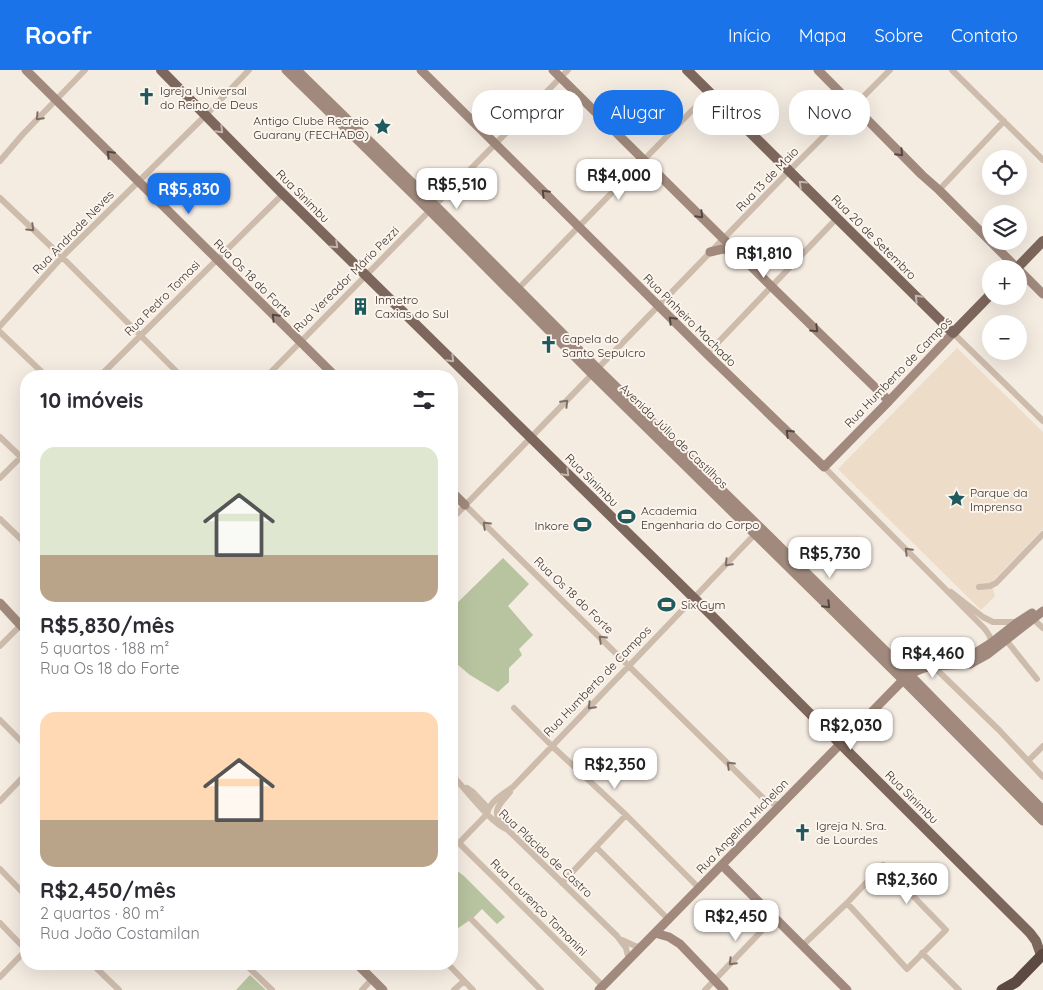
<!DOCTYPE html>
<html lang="pt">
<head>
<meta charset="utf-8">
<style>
	:root { --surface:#fff; --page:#f7f7f7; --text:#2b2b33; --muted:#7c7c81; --accent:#1a73e8 }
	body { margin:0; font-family:Quicksand,sans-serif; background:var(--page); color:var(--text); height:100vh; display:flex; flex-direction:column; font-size:19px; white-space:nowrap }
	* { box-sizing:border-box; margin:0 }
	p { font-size:16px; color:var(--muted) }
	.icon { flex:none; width:28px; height:28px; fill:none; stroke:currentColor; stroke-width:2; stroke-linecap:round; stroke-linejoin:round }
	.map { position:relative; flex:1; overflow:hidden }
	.side { position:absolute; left:20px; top:300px; width:438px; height:600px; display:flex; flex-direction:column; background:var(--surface); border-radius:20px; box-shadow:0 5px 20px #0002 }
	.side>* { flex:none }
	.banner { position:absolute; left:472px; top:20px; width:475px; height:45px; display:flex; gap:10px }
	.tools { position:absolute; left:982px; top:80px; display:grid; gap:10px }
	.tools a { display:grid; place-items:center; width:45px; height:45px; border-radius:50%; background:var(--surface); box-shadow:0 5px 20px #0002; font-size:25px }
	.price { position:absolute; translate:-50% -42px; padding:0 11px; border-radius:10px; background:#fff; color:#222; font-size:16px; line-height:32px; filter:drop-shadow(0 1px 2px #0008) }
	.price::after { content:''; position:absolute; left:50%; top:30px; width:15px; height:11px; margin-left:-8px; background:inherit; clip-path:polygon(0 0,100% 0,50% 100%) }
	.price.active { background:var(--accent); color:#fff }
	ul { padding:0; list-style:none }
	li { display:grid; align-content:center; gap:10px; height:265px; padding:0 20px }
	li span { display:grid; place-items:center; height:155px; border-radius:15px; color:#555 }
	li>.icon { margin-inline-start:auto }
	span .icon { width:90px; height:90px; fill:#fffc; stroke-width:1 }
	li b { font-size:21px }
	h2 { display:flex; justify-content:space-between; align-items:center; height:60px; padding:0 20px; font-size:21px }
	.tag { padding:0 18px; border-radius:20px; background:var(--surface); box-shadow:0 5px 20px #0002; font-size:18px; line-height:45px }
	.tag.active { background:var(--accent); color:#fff }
	header { display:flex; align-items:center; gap:30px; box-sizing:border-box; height:70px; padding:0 25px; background:var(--accent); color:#fff }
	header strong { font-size:24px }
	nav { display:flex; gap:28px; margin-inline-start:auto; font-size:18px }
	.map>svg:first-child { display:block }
	.green { fill:#b8c4a0 }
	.plaza { fill:#ecdcc8 }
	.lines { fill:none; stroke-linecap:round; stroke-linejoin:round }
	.street { stroke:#cdbbac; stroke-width:6 }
	.secondary { stroke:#a18a7d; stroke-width:9 }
	.primary { stroke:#7d675c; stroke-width:10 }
	.highway { stroke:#5c4a42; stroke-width:11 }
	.oneway { stroke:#7d6f65 }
	.oneway2 { stroke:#c2b5ac }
	.oneway3 { stroke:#544640 }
	.labels { text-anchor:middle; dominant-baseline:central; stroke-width:4; stroke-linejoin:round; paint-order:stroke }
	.poi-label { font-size:12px; fill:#3b302b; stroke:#fbf5ee; text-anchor:start }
	.street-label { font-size:12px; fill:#3b302b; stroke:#fbf5ee }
</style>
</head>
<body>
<header>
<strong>Roofr</strong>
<nav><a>Início</a><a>Mapa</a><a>Sobre</a><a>Contato</a></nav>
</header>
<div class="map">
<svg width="1043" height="920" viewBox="0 0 1043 920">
	<rect width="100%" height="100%" fill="#f4ebe1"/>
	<path class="green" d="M503,488L529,514L508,536L533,565L519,579L522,585L509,598V612L498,622L470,605L451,589V539Z
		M451,796L464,806L505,847L497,854L482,839L473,848L451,863Z
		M250,905L266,920H236Z"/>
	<path class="plaza" d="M957,278L1043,362V459L991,513L995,526L981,540L838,399Z"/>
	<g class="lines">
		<path class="street" d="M952,0L1043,90
			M0,91L23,64L85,0
			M939,120L1004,51
			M0,128L62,187L181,306
			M516,221L710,22
			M0,256L62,187L206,45L249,0
			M0,262L46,306
			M953,263L1043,351
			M707,284L837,148
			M100,306L283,124
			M267,306L568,0
			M0,367L21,387
			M824,397L984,558C988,563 992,568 991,575
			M0,408L26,382
			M465,435L765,730L772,733L780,735
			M0,449L26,474
			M451,450L789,101L890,0
			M979,517L990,516L996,513L1043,464
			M951,522L983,547L993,552H1018
			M1031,547L1043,558
			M1006,570L1037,609
			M0,576L26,550
			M933,596L999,660L1043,707
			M514,638L552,676L626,745L700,819
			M0,650L26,676
			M1028,691L1043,676
			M451,704C466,719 490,753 508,760L617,866L626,878L629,890
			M467,718L473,722L488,738
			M0,731L26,704
			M508,760C506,755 501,752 498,747C493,738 505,729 510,722
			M459,773L487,744C489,732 504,723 513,717L757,462
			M459,773L603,916
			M596,777L668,849
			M0,799L26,826
			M562,813L626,745
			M472,850L541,920
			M0,853L26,880
			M622,870L635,876L641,877
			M802,876L847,833L883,795L946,860L907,899L847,833
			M922,883L959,920
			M92,894L119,920
			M245,894L272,920
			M448,894L473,920
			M0,907L26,880
			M362,920L372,909
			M454,920L464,911
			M705,920L774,848"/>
		<path class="secondary" d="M26,0L335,306
			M286,0L429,140L592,304L903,610L1043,751
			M297,0L435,135L598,299L761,458L909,604L1043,740
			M421,0L707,284L824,397L889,331L953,263
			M553,0L772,217L889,331
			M818,0L922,105L939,120L1018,199
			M710,182L723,179L734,182
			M1019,200L1043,224
			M451,421L465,435
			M0,533L26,561
			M959,593L991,573L1018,552L1032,543
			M722,795L847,920
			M655,863L669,867L680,874L724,920
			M357,894L383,920
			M599,920L909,604L924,598L933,596L970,594L988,584L1043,541"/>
		<path class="primary" d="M161,0L279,120L694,528L1030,863L1036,871L1041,885
			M687,0L953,263L991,224
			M1016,199L1043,171"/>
		<path class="highway" d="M1002,920L1016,912L1043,884"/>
	</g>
	<defs><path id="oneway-chevron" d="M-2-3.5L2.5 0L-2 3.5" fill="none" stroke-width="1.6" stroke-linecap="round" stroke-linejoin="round" transform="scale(1.25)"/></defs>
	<g class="oneway">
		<use href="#oneway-chevron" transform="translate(39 47) rotate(134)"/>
		<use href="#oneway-chevron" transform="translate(31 158) rotate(44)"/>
		<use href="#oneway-chevron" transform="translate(565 333) rotate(-46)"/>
		<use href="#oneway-chevron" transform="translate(486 455) rotate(-136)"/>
		<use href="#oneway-chevron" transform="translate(908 481) rotate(-135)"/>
		<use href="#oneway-chevron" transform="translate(728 493) rotate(134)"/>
		<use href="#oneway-chevron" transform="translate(602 569) rotate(-136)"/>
		<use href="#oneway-chevron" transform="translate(591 636) rotate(134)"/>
		<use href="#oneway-chevron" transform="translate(730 695) rotate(-136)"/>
		<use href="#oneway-chevron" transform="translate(732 892) rotate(134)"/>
	</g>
	<g class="oneway2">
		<use href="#oneway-chevron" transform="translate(220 60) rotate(45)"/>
		<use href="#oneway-chevron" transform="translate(802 114) rotate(-136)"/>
		<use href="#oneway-chevron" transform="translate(335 175) rotate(44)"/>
		<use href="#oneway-chevron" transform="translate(918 228) rotate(-135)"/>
		<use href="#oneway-chevron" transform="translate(451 289) rotate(45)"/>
		<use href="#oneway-chevron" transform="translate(566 403) rotate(45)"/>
	</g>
	<g class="oneway3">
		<use href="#oneway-chevron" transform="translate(900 83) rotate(45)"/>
		<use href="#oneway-chevron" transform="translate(110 84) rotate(-135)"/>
		<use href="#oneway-chevron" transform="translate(545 123) rotate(-135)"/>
		<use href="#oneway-chevron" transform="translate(700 145) rotate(45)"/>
		<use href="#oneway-chevron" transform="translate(275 247) rotate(-135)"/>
		<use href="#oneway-chevron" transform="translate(672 250) rotate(-135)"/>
		<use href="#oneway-chevron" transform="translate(815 259) rotate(44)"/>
		<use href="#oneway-chevron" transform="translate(789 363) rotate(-136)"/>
		<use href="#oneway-chevron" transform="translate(827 535) rotate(45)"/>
	</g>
	<defs>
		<symbol id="church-bare" viewBox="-9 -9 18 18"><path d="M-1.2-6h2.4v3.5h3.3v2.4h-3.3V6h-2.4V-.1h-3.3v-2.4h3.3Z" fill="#1f5a5e" stroke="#fbf5ee" stroke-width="2.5" paint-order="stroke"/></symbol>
		<symbol id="sight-bare" viewBox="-9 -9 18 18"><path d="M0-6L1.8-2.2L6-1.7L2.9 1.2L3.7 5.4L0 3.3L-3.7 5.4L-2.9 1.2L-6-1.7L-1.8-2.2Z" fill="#1f5a5e" stroke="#fbf5ee" stroke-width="2.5" paint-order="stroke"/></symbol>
		<symbol id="building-bare" viewBox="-9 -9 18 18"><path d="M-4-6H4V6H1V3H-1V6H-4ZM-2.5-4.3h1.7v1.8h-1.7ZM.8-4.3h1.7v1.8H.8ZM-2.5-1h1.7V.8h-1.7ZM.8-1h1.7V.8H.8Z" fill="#1f5a5e" stroke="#fbf5ee" stroke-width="2.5" paint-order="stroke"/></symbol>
		<symbol id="stadium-bare" viewBox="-9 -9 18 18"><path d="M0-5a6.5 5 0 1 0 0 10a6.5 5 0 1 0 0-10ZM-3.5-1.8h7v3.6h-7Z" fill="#1f5a5e" stroke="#fbf5ee" stroke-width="2.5" paint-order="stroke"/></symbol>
	</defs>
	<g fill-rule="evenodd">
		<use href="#church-bare" x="134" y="14" width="25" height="25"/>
		<use href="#sight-bare" x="370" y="44" width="25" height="25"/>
		<use href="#building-bare" x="348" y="224" width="25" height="25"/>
		<use href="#church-bare" x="536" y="262" width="25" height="25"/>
		<use href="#sight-bare" x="944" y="416" width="25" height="25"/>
		<use href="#stadium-bare" x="614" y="434" width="25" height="25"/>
		<use href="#stadium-bare" x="570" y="442" width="25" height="25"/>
		<use href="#stadium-bare" x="654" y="522" width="25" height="25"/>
		<use href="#church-bare" x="790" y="750" width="25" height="25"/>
	</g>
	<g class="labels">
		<g class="poi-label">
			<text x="160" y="20">Igreja Universal<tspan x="160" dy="14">do Reino de Deus</tspan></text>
			<text x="369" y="50" text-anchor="end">Antigo Clube Recreio<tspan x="369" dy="14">Guarany (FECHADO)</tspan></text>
			<text x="375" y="229">Inmetro<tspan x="375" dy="14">Caxias do Sul</tspan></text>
			<text x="562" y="268">Capela do<tspan x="562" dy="14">Santo Sepulcro</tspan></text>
			<text x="970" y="422">Parque da<tspan x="970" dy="14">Imprensa</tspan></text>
			<text x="641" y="440">Academia<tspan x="641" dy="14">Engenharia do Corpo</tspan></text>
			<text x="569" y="455" text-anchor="end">Inkore</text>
			<text x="681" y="534">Six Gym</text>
			<text x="816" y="755">Igreja N. Sra.<tspan x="816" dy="14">de Lourdes</tspan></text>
		</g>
		<g class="street-label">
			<text transform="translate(767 109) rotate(-46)">Rua 13 de Maio</text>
			<text transform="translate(303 126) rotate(45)">Rua Sinimbu</text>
			<text transform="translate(73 162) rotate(-46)">Rua Andrade Neves</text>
			<text transform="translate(874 167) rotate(45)">Rua 20 de Setembro</text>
			<text transform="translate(253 208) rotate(45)">Rua Os 18 do Forte</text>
			<text transform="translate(346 209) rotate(-45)">Rua Vereador Mário Pezzi</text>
			<text transform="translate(162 228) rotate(-45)">Rua Pedro Tomasi</text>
			<text transform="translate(690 250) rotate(45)">Rua Pinheiro Machado</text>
			<text transform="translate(898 302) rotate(-46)">Rua Humberto de Campos</text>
			<text transform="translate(674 366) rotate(44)">Avenida Júlio de Castilhos</text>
			<text transform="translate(592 410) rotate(45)">Rua Sinimbu</text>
			<text transform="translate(574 525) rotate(44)">Rua Os 18 do Forte</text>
			<text transform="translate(597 611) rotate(-46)">Rua Humberto de Campos</text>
			<text transform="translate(912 727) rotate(45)">Rua Sinimbu</text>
			<text transform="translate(742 756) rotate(-46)">Rua Angelina Michelon</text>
			<text transform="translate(546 783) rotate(43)">Rua Plácido de Castro</text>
			<text transform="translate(539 837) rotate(45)">Rua Lourenço Tomanini</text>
		</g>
	</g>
</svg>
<div class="tools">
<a><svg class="icon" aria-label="locate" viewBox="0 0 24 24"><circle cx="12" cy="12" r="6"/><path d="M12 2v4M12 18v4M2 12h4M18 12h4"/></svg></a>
<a><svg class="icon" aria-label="layers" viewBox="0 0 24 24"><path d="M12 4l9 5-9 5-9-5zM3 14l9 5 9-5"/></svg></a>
<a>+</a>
<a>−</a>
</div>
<b class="price" style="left:619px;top:131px">R$4,000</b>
<b class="price" style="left:457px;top:140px">R$5,510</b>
<b class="price active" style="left:189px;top:145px">R$5,830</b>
<b class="price" style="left:764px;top:209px">R$1,810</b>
<b class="price" style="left:830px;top:509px">R$5,730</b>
<b class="price" style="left:933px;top:609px">R$4,460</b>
<b class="price" style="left:851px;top:681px">R$2,030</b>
<b class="price" style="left:615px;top:720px">R$2,350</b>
<b class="price" style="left:907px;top:835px">R$2,360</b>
<b class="price" style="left:736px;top:872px">R$2,450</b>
<div class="banner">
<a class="tag">Comprar</a>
<a class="tag active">Alugar</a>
<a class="tag">Filtros</a>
<a class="tag">Novo</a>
</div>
<section class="side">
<h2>10 imóveis<svg class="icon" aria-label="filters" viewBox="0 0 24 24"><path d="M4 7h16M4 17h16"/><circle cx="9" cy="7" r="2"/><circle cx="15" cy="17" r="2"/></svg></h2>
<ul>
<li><span style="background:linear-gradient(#dfe7d0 70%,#b9a48a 0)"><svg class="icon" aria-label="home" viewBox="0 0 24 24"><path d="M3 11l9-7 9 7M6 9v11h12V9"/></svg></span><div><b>R$5,830/mês</b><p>5 quartos · 188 m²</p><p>Rua Os 18 do Forte</p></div></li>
<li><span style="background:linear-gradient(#ffd9b3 70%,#b9a48a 0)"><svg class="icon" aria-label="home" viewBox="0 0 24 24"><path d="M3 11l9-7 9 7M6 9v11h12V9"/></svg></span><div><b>R$2,450/mês</b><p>2 quartos · 80 m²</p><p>Rua João Costamilan</p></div></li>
</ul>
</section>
</div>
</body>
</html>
